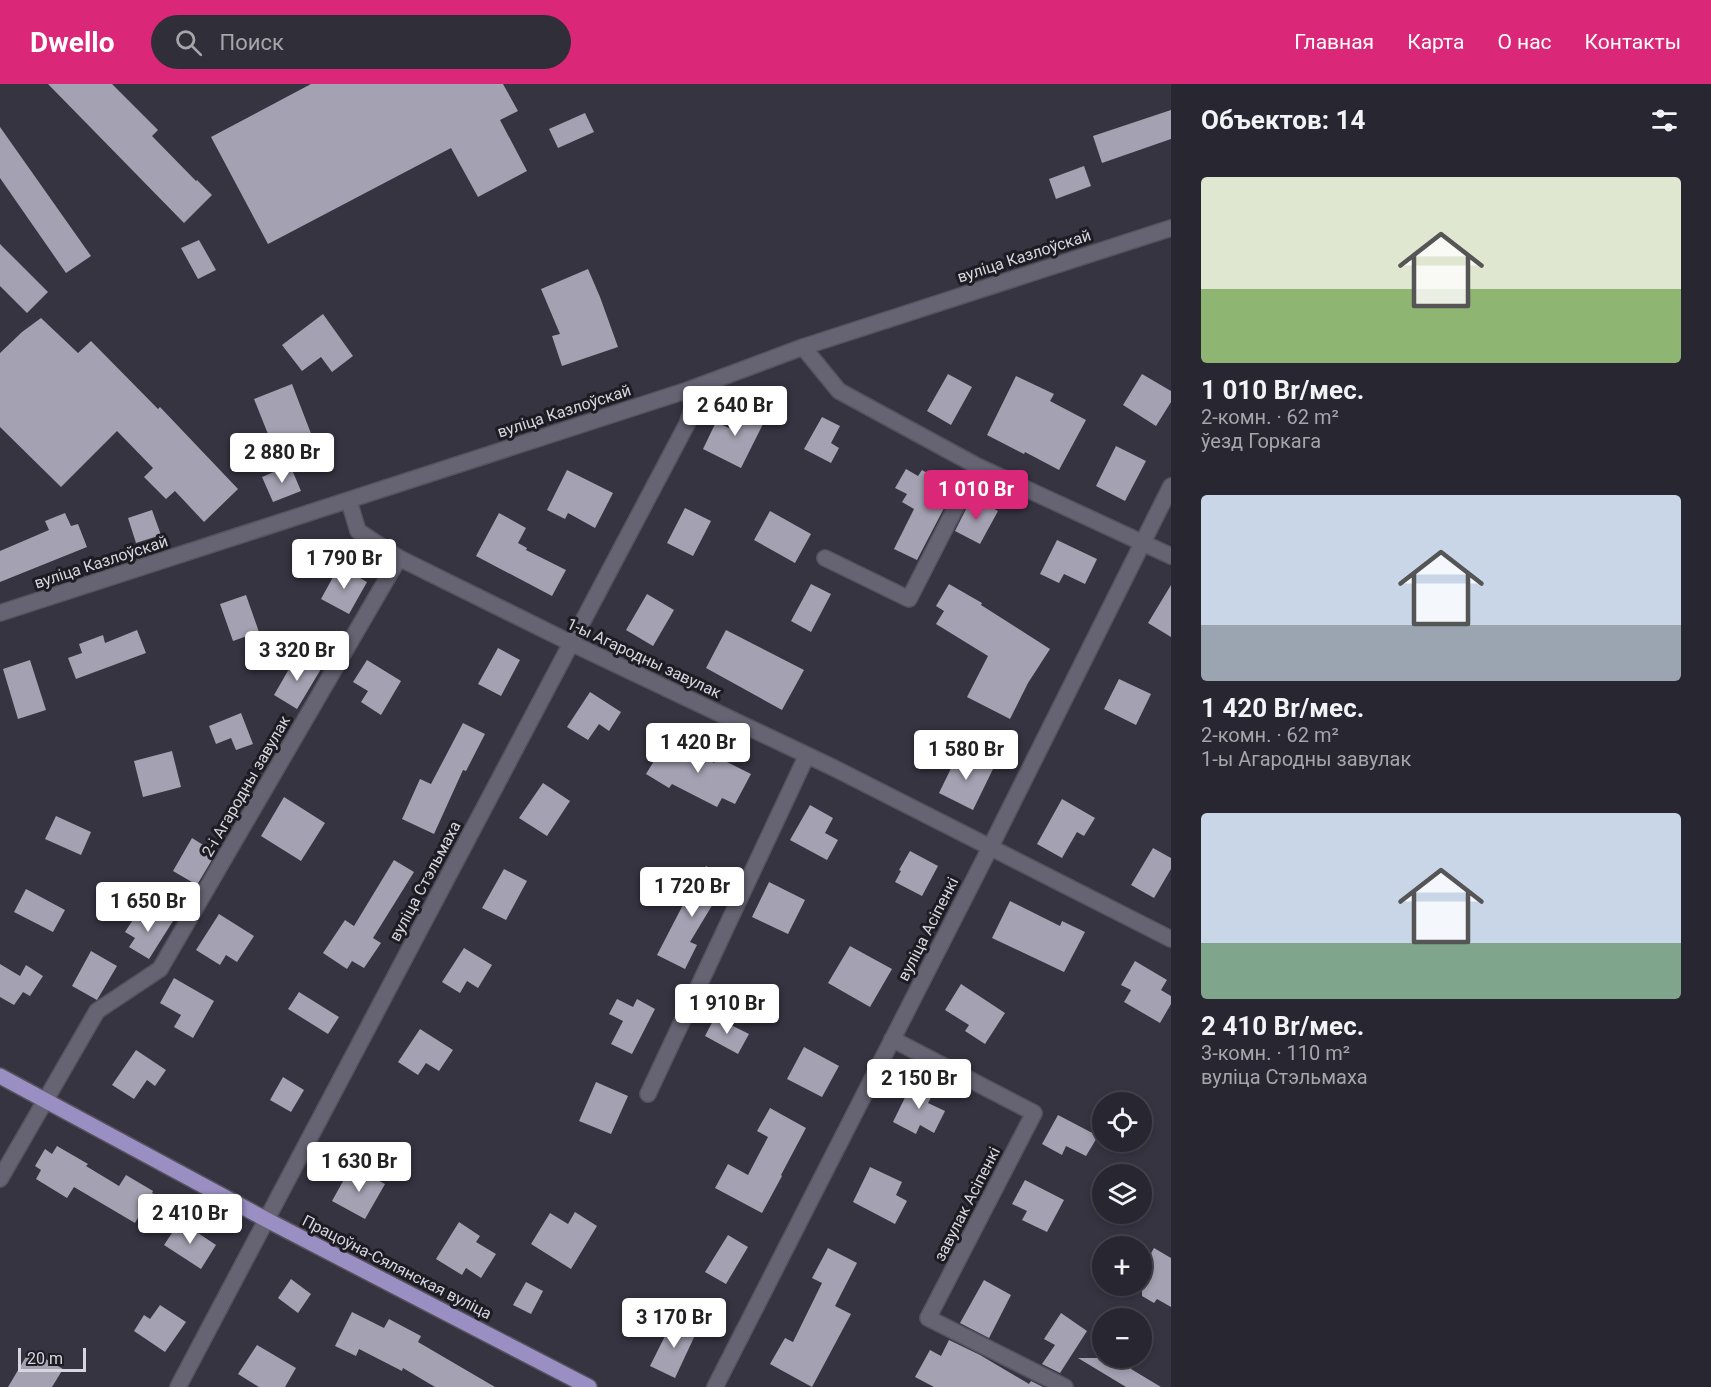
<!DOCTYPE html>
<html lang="ru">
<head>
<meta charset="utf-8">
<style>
	:root { --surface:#282731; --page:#302f39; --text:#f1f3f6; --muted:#a5a5ab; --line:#44444d; --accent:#db2777 }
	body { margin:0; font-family:Roboto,sans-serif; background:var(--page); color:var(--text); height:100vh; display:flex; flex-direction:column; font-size:22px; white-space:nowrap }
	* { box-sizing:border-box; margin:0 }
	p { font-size:20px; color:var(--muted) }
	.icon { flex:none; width:33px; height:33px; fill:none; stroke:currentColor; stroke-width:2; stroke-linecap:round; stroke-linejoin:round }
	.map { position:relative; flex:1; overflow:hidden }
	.sheet { display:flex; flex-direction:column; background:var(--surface); width:540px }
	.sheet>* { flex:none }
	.controls { position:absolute; left:1092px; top:1008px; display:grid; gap:12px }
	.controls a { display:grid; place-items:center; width:60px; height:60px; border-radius:50%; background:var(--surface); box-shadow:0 3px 9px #0003,0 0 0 2px var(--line); font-size:30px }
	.scale { position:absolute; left:18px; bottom:15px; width:68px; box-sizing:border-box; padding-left:6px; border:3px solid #d7d6df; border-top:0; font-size:16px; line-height:21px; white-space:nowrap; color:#d7d6df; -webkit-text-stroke:4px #1e1c23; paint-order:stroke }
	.price { position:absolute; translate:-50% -51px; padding:0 14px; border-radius:6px; background:#fff; color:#222; font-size:20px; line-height:39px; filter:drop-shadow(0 2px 3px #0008) }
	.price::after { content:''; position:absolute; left:50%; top:36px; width:18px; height:14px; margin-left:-9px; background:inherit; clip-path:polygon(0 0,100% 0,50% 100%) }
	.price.selected { background:var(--accent); color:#fff }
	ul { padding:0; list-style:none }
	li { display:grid; align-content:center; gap:12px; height:318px; padding:0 30px }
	li span { display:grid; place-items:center; height:186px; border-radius:6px; color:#555 }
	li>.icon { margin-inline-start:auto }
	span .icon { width:108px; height:108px; fill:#fffc; stroke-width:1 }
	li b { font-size:26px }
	h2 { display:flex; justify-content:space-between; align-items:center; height:72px; padding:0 30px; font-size:26px }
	header { display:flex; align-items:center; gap:36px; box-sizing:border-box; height:84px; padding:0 30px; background:var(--accent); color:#fff }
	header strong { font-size:28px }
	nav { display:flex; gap:33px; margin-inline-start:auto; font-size:21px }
	.search { width:420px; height:54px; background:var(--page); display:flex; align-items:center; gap:15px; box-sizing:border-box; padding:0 21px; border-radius:33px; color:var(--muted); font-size:22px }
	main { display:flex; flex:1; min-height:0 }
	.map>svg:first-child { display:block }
	.building { fill:#a4a1b2 }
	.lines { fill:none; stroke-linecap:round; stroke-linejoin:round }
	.minor-casing { stroke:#56535f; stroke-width:18 }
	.tertiary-casing { stroke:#56535f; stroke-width:18 }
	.primary-casing { stroke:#56535f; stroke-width:18 }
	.minor { stroke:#666473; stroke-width:15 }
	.tertiary { stroke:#666473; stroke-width:15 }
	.primary { stroke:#9a8fc3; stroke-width:15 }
	.labels { text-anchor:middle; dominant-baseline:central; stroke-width:6; stroke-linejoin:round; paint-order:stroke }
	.street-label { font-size:16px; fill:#d7d6df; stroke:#1e1c23 }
</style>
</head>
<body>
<header>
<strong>Dwello</strong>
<div class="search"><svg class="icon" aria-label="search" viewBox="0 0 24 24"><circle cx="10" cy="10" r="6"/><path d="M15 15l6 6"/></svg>Поиск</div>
<nav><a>Главная</a><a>Карта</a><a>О нас</a><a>Контакты</a></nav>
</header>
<main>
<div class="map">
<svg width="1171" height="1303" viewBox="0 0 1171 1303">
	<rect width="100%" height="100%" fill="#363441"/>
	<path class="building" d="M48,0H112L158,46L152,52L196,97L197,96L212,111L184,139Z
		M311,0H503L518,27L500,36L527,87L478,113L451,64L268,160L211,53Z
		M1171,26V55L1102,79L1093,52Z
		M585,29L594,48L558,64L549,45Z
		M0,43L91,172L66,189L0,94Z
		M1084,82L1091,102L1056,115L1049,95Z
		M199,156L216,186L198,195L181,164Z
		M0,160L48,208L27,229L0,202Z
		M588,185L600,213L618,263L562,282L552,252L560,250L541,205Z
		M323,230L353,272L332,288L321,273L302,287L282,261Z
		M41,234L78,269L91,257L158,325L160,323L238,405L204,438L175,407L166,415L144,393L153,384L117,347L61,403L0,343V269L22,248Z
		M948,290L972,303L951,341L927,327Z
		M1142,290L1171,307V318L1156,342L1123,321Z
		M1016,292L1054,310L1050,317L1086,336L1059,386L1025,368L1024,370L987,351Z
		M292,300L315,360L278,375L254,315Z
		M740,322L766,334L741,384L703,365L716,338L729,344Z
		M822,333L840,342L831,359L839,364L831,379L804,365Z
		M1116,362L1146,377L1125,417L1096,402Z
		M290,381L301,407L273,418L262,393Z
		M906,385L918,392L922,386L954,405L917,476L894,465L914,425L902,418L907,410L895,404Z
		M567,386L613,409L595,444L568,429L565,435L547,426Z
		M971,415L976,418L977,415L998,427L980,460L955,447Z
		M685,424L711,437L693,472L667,459Z
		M152,426L161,451L136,459L128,434Z
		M770,427L811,450L795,479L754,456Z
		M65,429L71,442L78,440L87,463L0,498V467L49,446L45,437Z
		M499,429L526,444L518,459L527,464L526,466L566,486L552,512L476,472Z
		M1057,456L1097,475L1085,500L1064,490L1059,499L1040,490Z
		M339,482L367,498L349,530L321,515Z
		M811,500L831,510L811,548L791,537Z
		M949,500L982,519L981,521L1050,565L1028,599L1010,635L967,613L988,572L936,540L944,527L936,522Z
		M1171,501V553L1148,539Z
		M647,510L674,526L653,562L626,546Z
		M246,511L259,548L233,557L220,520Z
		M137,546L146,569L76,595L68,574L82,569L79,560L103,551L105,559Z
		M726,546L804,586L782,626L706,584Z
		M498,564L520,576L501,612L478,600Z
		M297,571L321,585L297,625L274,611Z
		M30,576L46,626L18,635L3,585Z
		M367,576L401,597L381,631L361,618L368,607L353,598Z
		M1119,595L1151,610L1136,641L1104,625Z
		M590,608L621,628L609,647L599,640L588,656L567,643Z
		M241,629L253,660L236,666L231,654L216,660L209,642Z
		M463,639L485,650L466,687L463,686L434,750L402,735L420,695L431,700Z
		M670,651L714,679L717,673L751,690L735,720L722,714L717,723L672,700L669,704L646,690Z
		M172,667L181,703L143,713L134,677Z
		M959,668L993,685L973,726L939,709Z
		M543,699L570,717L547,752L519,734Z
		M284,713L325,739L301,777L261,752Z
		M1062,715L1095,734L1084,752L1077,748L1062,774L1037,760Z
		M810,721L833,734L825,749L838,756L827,776L790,756Z
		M56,732L91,748L81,771L45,755Z
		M192,754L216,769L197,801L173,787Z
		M1153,764L1171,774V785L1154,814L1131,801Z
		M910,767L938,782L922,812L895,798L901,787L899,786Z
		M394,776L414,788L373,854L381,859L364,884L352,877L347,885L323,869L345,836L354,842Z
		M706,782L728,795L690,858L697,861L685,885L657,871L686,815Z
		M504,785L527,797L506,836L482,824Z
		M769,798L805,816L788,850L752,833Z
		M26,805L65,826L53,848L14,828Z
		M1010,817L1060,842L1062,837L1085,848L1064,888L992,854Z
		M155,826L173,837L149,875L129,863L135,854L125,848L136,831L147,838Z
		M219,830L254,852L237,878L226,871L220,881L196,866Z
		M850,862L892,885L870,923L828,899Z
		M464,864L492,881L478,904L467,897L460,909L442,898Z
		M91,867L117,882L97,916L72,902Z
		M1135,877L1167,896L1161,906L1171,912V920L1160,939L1124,918L1131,906L1121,901Z
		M0,880L20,892L26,881L43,892L30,912L23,908L14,921L0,913Z
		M174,894L214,917L193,954L174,943L181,931L160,919Z
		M961,900L1005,929L985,960L965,947L969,941L945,926Z
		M299,908L339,933L328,950L288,925Z
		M617,915L633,923L637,915L655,925L632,970L611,960L623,937L609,930Z
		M715,933L749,950L738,970L705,952Z
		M420,945L453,966L439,987L426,979L418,991L398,978Z
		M804,963L839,982L822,1013L787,995Z
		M136,966L166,986L155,1002L147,996L134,1015L112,1001Z
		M283,993L304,1006L291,1028L270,1016Z
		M913,997L934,1008L928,1019L945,1027L934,1049L920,1041L916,1050L893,1038Z
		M596,998L628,1012L611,1050L579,1037Z
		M770,1024L806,1044L781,1091L782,1092L762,1129L715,1104L728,1080L748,1091L768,1053L757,1047Z
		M1058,1031L1098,1052L1086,1072L1066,1062L1062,1071L1042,1060Z
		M57,1062L88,1080L86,1082L119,1102L126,1091L153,1107L152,1109L169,1119L157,1140L140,1130L135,1139L74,1103L67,1114L36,1095L41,1086L35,1082L45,1065L52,1070Z
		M870,1083L902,1098L896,1111L907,1117L895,1140L853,1118Z
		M357,1085L385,1100L365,1135L332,1117L347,1090L352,1094Z
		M1025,1096L1064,1116L1047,1148L1022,1136L1027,1127L1012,1120Z
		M575,1128L597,1142L571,1185L531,1160L550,1129L568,1140Z
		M180,1137L216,1161L201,1185L164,1161Z
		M459,1138L480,1152L476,1158L496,1170L481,1194L466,1184L462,1191L436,1175Z
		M728,1151L748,1163L726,1200L705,1188Z
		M828,1164L857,1179L835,1222L851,1230L812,1303L770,1280L785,1254L793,1258L822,1199L812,1194Z
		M1154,1164L1171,1174V1223L1157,1215L1154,1219L1142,1212V1185Z
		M291,1195L311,1210L298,1229L278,1214Z
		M984,1196L1011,1211L989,1254L960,1239Z
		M526,1198L543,1207L531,1230L513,1221Z
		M160,1221L186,1238L165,1268L134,1247L144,1231L150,1235Z
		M352,1228L384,1244L389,1235L421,1252L418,1258L495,1303H435L403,1284L402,1287L359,1265L356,1272L335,1262Z
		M1061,1229L1087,1247L1060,1289L1042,1280L1055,1261L1044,1255Z
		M673,1236L697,1247L675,1294L650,1282Z
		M949,1256L980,1271L1029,1300L1031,1297L1043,1303H934L915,1293L930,1266L941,1272Z
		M257,1261L296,1284L285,1303H259L238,1290Z
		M30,1266L63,1285L52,1303H8Z
		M1078,1274H1138L1131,1285L1161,1303H1126Z"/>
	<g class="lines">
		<defs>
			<path id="minor" d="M803,263L839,307L977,382L1171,472
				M349,417L358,447L399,474L571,559L834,684L1171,855
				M825,474L909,515L977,382
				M892,955L1034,1029L928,1234L1065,1303
				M648,1010L807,671
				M0,1095L97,927L160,885L399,474
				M178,1303L687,340L693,322L688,306
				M715,1303L990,764L1171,402"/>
			<path id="tertiary" d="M0,529L688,306L803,263L1171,144"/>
			<path id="primary" d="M0,992L267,1136L589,1303"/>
		</defs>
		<use href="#minor" class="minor-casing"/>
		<use href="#tertiary" class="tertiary-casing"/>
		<use href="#primary" class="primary-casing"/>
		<use href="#minor" class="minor"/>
		<use href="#tertiary" class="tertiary"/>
		<use href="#primary" class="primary"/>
	</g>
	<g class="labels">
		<g class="street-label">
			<text transform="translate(1024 172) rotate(-18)">вуліца Казлоўскай</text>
			<text transform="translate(564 327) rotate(-18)">вуліца Казлоўскай</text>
			<text transform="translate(101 478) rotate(-18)">вуліца Казлоўскай</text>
			<text transform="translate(644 574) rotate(25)">1-ы Агародны завулак</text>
			<text transform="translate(246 702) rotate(-60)">2-і Агародны завулак</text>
			<text transform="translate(425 797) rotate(-62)">вуліца Стэльмаха</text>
			<text transform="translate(928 845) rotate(-63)">вуліца Асіпенкі</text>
			<text transform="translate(967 1120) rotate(-63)">завулак Асіпенкі</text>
			<text transform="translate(397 1183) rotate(27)">Працоўна-Сялянская вуліца</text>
		</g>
	</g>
</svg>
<div class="controls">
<a><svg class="icon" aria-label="locate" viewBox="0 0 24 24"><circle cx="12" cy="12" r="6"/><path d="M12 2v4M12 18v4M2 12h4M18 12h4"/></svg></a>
<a><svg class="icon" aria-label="layers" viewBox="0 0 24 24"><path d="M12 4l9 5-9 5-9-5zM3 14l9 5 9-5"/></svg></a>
<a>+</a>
<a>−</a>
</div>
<div class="scale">20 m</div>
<b class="price" style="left:735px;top:353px">2 640 Br</b>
<b class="price" style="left:282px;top:400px">2 880 Br</b>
<b class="price selected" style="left:976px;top:437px">1 010 Br</b>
<b class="price" style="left:344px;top:506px">1 790 Br</b>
<b class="price" style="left:297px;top:598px">3 320 Br</b>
<b class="price" style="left:698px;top:690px">1 420 Br</b>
<b class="price" style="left:966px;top:697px">1 580 Br</b>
<b class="price" style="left:692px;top:834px">1 720 Br</b>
<b class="price" style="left:148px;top:849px">1 650 Br</b>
<b class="price" style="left:727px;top:951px">1 910 Br</b>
<b class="price" style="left:919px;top:1026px">2 150 Br</b>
<b class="price" style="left:359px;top:1109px">1 630 Br</b>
<b class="price" style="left:190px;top:1161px">2 410 Br</b>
<b class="price" style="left:674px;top:1265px">3 170 Br</b>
</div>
<section class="sheet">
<h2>Объектов: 14<svg class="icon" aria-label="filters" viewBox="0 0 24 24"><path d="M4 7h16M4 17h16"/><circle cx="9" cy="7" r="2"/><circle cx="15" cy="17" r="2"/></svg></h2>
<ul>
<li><span style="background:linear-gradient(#dfe7d0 60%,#8fb573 0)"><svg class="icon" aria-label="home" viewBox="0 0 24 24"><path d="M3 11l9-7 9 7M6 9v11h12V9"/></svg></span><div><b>1 010 Br/мес.</b><p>2-комн. · 62 m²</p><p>ўезд Горкага</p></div></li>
<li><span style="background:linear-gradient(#c9d6e8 70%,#9aa5b1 0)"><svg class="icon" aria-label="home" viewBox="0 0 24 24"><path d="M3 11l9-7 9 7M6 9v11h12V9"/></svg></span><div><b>1 420 Br/мес.</b><p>2-комн. · 62 m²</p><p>1-ы Агародны завулак</p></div></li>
<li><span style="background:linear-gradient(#c9d6e8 70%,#7fa58c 0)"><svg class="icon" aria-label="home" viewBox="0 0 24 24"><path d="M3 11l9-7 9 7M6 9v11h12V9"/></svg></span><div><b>2 410 Br/мес.</b><p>3-комн. · 110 m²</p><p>вуліца Стэльмаха</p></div></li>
</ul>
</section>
</main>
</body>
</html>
